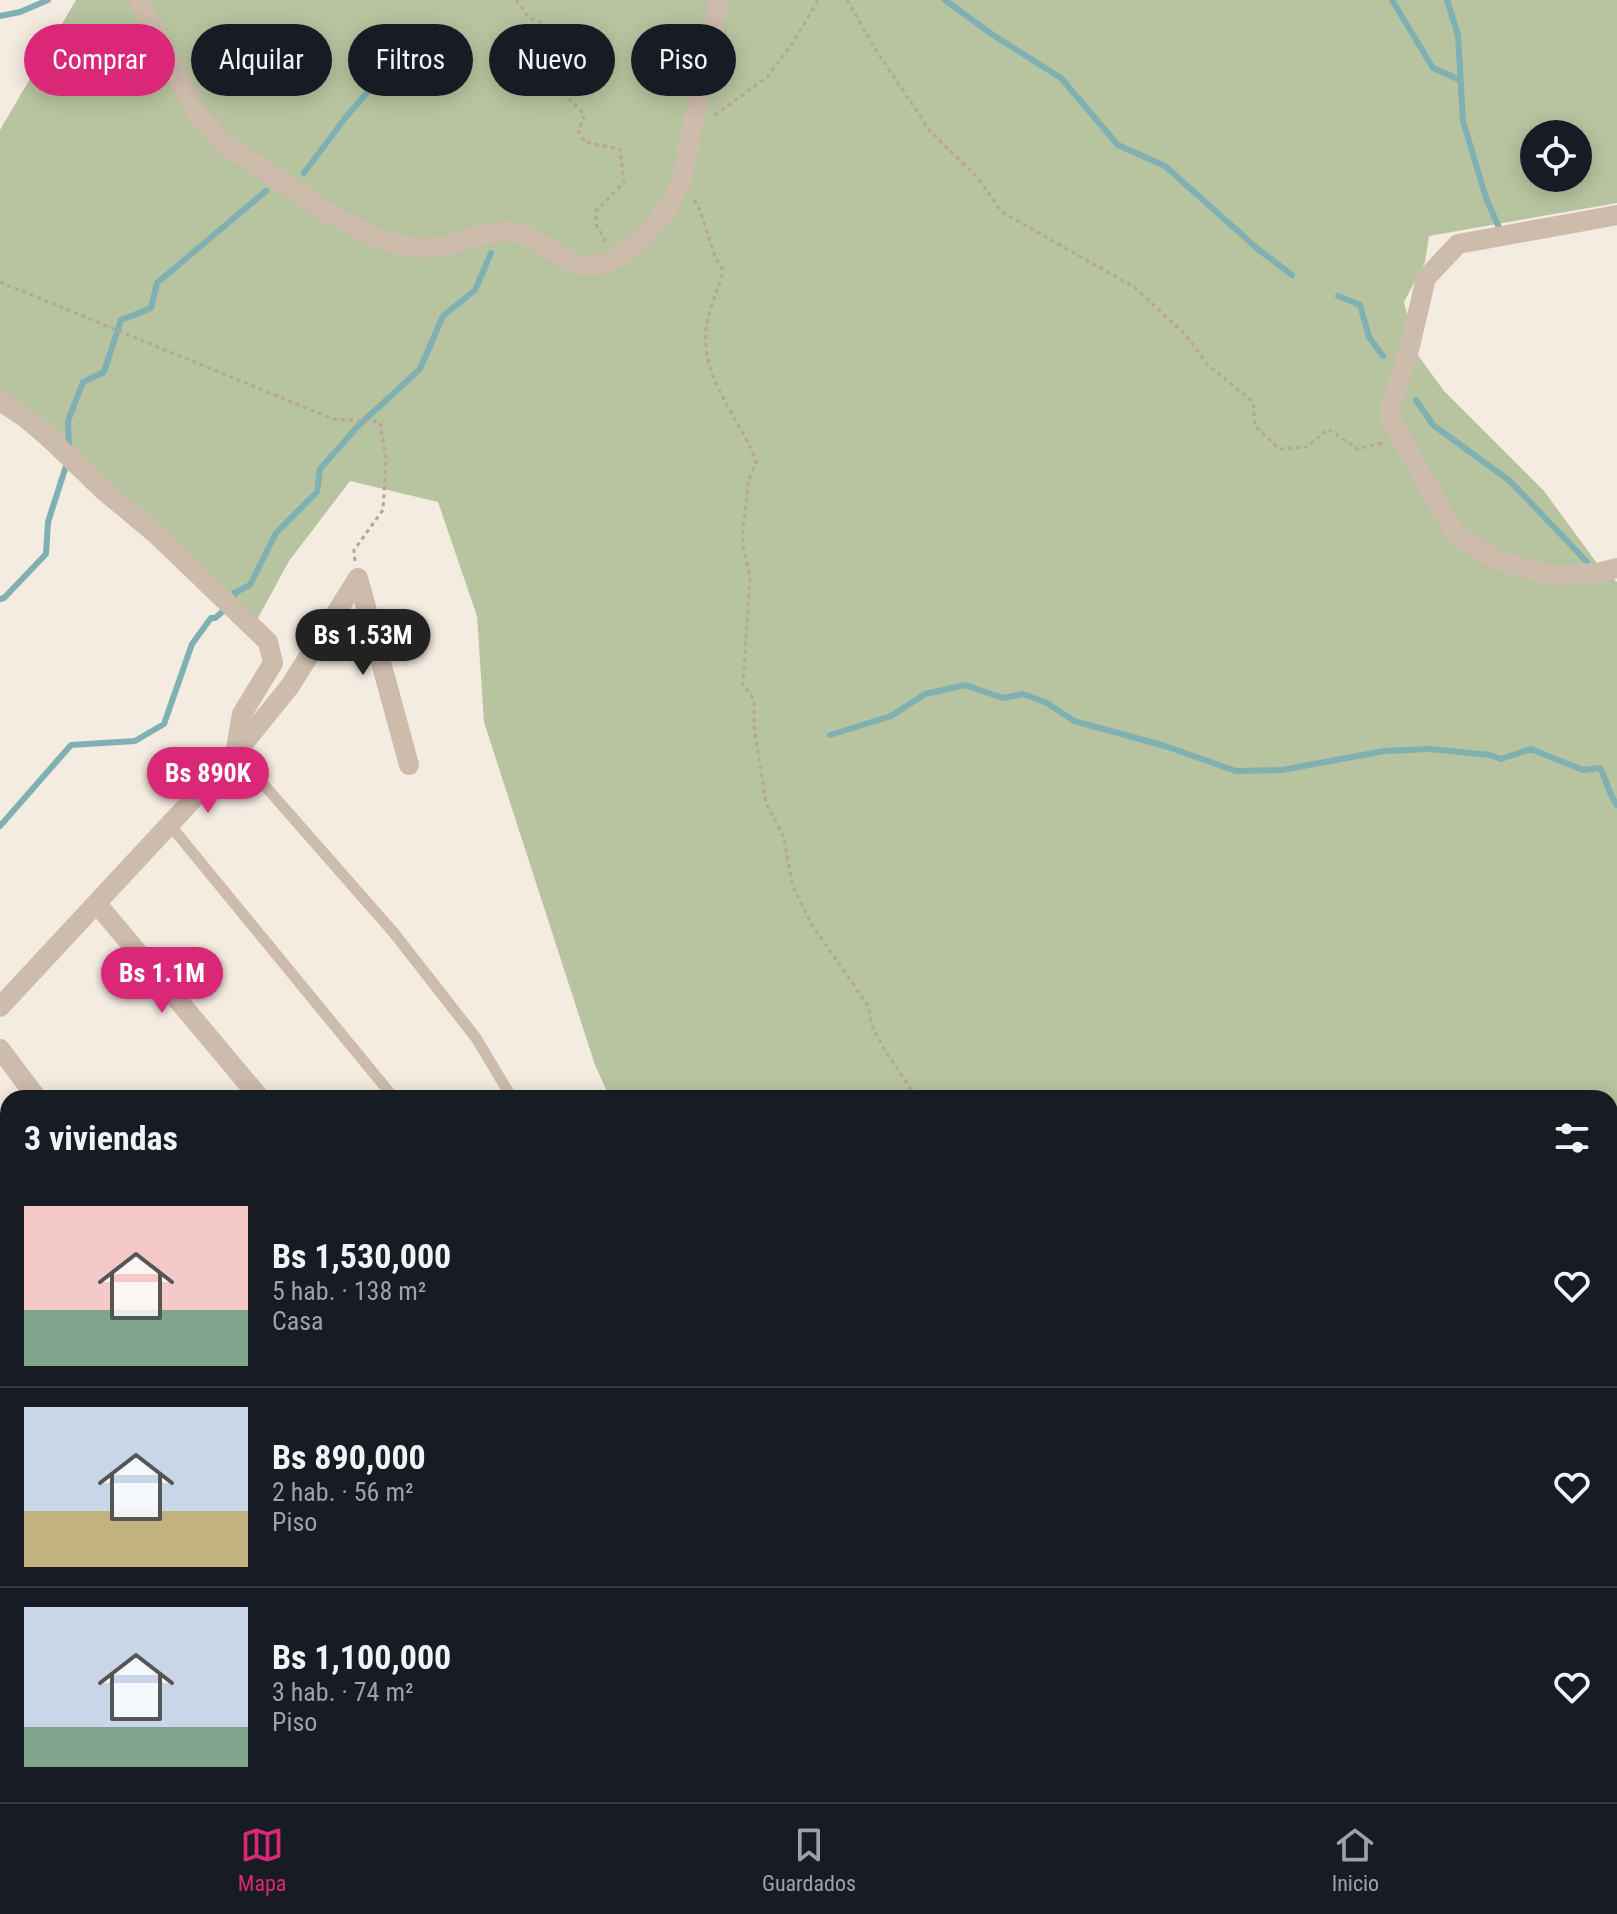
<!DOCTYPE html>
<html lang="es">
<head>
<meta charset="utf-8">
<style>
	:root { --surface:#171b24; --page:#20242c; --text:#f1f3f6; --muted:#9ea1a6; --line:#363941; --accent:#db2777 }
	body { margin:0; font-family:"Roboto Condensed",sans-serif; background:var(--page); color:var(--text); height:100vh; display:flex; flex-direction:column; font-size:30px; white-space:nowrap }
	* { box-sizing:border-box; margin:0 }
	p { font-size:26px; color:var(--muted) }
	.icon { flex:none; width:44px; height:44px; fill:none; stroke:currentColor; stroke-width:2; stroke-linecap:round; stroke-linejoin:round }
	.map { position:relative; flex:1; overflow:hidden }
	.panel { position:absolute; left:0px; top:1090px; width:1618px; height:712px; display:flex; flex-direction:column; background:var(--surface); border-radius:24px 24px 0 0; box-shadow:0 4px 20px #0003 }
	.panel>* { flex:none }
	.hud { position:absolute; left:24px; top:24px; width:800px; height:72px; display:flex; gap:16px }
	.fabs { position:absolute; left:1520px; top:120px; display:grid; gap:16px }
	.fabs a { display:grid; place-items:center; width:72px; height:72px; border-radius:50%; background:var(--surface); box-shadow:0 4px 20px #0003; font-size:40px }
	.price { position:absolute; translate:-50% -68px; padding:0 18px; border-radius:28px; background:var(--accent); color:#fff; font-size:26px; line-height:52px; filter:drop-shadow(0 2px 4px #0008) }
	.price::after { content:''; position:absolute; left:50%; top:48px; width:24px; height:18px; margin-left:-12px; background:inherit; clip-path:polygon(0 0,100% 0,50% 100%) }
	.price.active { background:#222; color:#fff }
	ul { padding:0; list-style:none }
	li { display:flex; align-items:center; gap:24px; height:200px; padding:0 24px }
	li+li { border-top:2px solid var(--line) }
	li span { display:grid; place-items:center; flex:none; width:224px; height:160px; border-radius:0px; color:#555 }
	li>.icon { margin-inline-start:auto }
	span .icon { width:96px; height:96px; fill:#fffc; stroke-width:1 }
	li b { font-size:34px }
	h2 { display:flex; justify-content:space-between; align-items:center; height:96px; padding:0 24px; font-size:34px }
	.tag { padding:0 28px; border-radius:36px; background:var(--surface); box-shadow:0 4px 20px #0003; font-size:28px; line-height:72px }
	.tag.active { background:var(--accent); color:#fff }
	.tabs { display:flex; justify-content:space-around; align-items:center; height:112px; border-top:2px solid var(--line); background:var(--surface); font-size:22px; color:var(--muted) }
	.tabs a { display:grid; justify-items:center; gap:4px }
	.tabs .active { color:var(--accent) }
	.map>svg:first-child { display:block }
	.green { fill:#b8c4a0; fill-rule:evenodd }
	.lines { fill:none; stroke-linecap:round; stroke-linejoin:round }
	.stream { stroke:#7fb0b2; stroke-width:6 }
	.path { stroke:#b9a596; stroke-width:3; stroke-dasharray:4 4; stroke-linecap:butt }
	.service { stroke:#cdbbac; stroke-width:11 }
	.minor { stroke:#cdbbac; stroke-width:20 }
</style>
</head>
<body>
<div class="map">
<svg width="1617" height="1802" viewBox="0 0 1617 1802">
	<rect width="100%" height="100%" fill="#f4ebe1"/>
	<path class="green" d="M76,0H1617V203L1429,236L1425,262L1404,302L1417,354L1444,391L1544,491L1596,562L1617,582V1802H804L802,1794H1610V1098H610L595,1065L484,722L477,616L438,502L350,481L289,561L253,627L0,409V130ZM1534,134H1578V178H1534Z"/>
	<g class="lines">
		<path class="stream" d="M945,0L993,35L1061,78L1118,145L1165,166L1259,250L1292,275
			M1392,0L1433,68L1460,80
			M1447,0L1458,35L1463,121L1486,198L1501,232
			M0,16L20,12L48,0
			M304,173L346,117L384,73
			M1338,296L1360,305L1369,337L1383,356
			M1416,400L1433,425L1510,481L1587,562
			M69,448L68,421L83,382L104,372L121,320L151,308L157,283L266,191
			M0,599L4,598L46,554L48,522L67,463
			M830,735L891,716L925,694L965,685L1003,698L1023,694L1047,703L1074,721L1165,746L1236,771L1282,770L1384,751L1430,749L1490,755L1501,759L1531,749L1583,770L1600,768C1607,780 1608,794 1617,805
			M0,826L71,745L135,741L164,724L192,644L211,618H215L234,602V593L250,585L276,533L317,492L320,469L358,426L420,369L443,316L475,290L491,253
			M1610,1404H1617
			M0,1540L8,1542
			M1610,1628L1617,1629
			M1610,1658L1617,1652
			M0,1710L8,1712
			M169,1794L177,1802"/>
		<path class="path" d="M516,0L529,18L541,22L549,79L585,115L578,131L585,142L620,149L624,182L596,211V224L606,242
			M847,0L876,50L930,131L978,178L1002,212L1134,287L1185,334L1208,365L1253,402L1255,426L1279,449L1307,447L1328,429L1358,449L1382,443
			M715,115L767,77L792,44L818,0
			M694,200L700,210L715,257L723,270C719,291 708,308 706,329C701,381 740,417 756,461L749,480L743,528V546L750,577L743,684L754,700V727L766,803L783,835L793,887L812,925L869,1007L871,1024L884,1049L917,1098
			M0,282L333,419L380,422L386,458L383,510L354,550L355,561
			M0,1434L8,1436
			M1118,1794L1121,1802"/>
		<path class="service" d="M236,753L394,933L476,1038L512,1098
			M170,825L394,1098"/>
		<path class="minor" d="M139,0L195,110L223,143L328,213L376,238L413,248L443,247L483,234L508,231L524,234L577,265H602L617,258L644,237L669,207L681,181L719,0
			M1617,215L1458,244L1426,278L1408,354L1391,406V420L1456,536L1497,560L1549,575L1597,573L1617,568
			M0,401L36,425L103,490L156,534L268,642L273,663L242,714L236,749
			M358,578L409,765
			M97,904L260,1098
			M0,1007L236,753L290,686L358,578
			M0,1049L37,1098
			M130,1802L131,1794
			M392,1802L393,1794"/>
	</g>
</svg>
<div class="fabs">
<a><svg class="icon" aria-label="locate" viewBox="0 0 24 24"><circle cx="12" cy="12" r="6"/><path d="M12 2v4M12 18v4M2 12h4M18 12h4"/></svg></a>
</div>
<b class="price active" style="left:363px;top:677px">Bs 1.53M</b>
<b class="price" style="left:208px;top:815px">Bs 890K</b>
<b class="price" style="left:162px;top:1015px">Bs 1.1M</b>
<div class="hud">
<a class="tag active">Comprar</a>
<a class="tag">Alquilar</a>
<a class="tag">Filtros</a>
<a class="tag">Nuevo</a>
<a class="tag">Piso</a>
</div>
<section class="panel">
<h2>3 viviendas<svg class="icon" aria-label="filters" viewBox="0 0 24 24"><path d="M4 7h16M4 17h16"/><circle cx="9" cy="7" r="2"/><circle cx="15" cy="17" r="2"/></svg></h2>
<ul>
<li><span style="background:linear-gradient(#f6c9c9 65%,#7fa58c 0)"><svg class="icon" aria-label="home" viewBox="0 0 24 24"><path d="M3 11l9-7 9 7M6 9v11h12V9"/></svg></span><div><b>Bs 1,530,000</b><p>5 hab. · 138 m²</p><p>Casa</p></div><svg class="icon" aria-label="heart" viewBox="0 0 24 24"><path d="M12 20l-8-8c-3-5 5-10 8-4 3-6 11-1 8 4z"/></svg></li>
<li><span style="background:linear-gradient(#c9d6e8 65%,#c2b280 0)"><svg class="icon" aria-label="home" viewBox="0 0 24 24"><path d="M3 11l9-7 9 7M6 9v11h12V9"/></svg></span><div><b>Bs 890,000</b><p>2 hab. · 56 m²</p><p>Piso</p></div><svg class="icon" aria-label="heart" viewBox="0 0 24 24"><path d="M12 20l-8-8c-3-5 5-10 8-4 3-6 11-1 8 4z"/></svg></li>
<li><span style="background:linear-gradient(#c9d6e8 75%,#7fa58c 0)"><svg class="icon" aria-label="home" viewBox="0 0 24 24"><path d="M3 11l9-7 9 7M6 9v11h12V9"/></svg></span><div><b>Bs 1,100,000</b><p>3 hab. · 74 m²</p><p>Piso</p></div><svg class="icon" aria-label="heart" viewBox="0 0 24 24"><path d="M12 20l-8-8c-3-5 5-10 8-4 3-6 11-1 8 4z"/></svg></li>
</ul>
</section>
</div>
<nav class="tabs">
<a class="active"><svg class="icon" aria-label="map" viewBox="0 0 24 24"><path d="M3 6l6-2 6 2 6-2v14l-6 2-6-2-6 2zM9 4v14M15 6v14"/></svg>Mapa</a>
<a><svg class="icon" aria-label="saved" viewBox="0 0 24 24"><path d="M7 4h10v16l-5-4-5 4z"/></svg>Guardados</a>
<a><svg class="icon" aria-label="home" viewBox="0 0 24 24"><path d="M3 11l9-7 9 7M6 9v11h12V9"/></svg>Inicio</a>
</nav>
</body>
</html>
